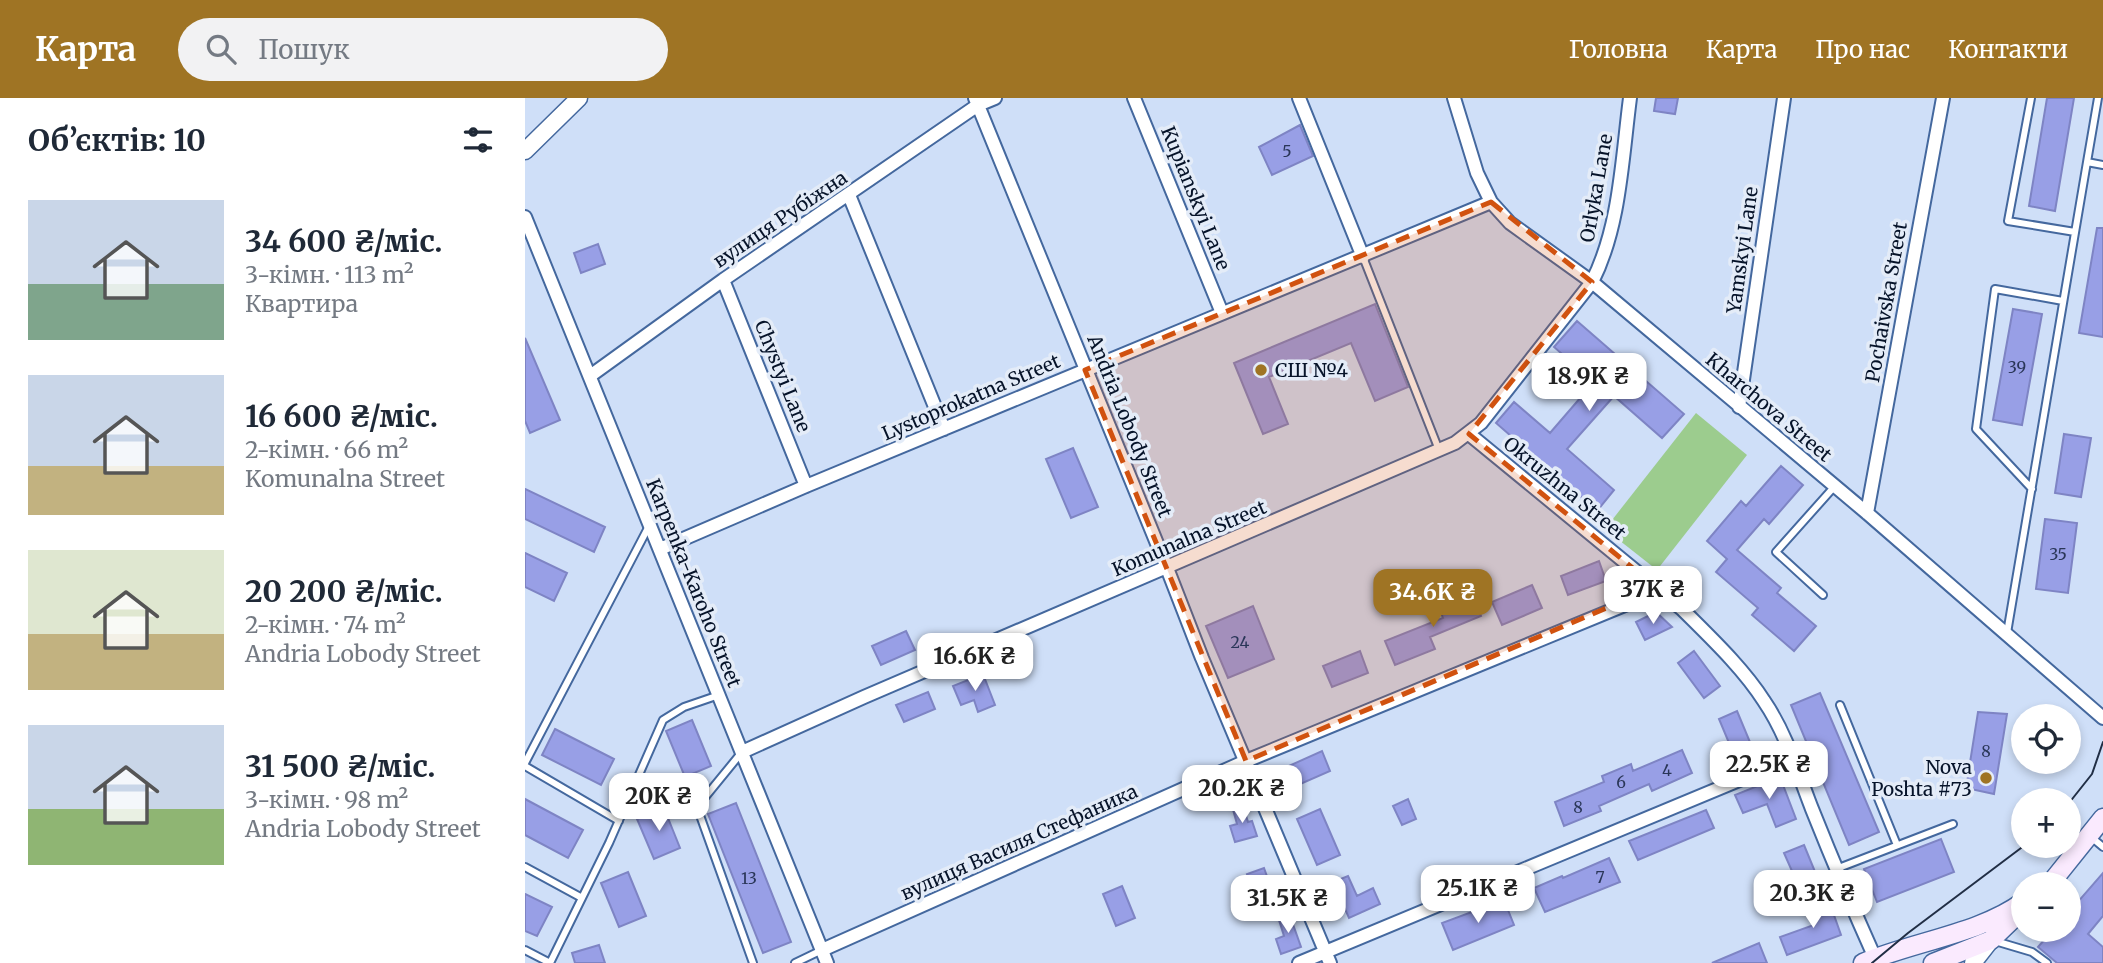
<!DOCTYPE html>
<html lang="uk">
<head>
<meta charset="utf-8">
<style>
	:root { --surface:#fff; --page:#f2f2f3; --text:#1f2937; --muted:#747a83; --accent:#9f7424 }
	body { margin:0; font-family:Merriweather,serif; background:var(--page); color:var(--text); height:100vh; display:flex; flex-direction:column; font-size:26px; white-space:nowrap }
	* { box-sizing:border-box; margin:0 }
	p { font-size:23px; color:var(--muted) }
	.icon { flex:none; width:38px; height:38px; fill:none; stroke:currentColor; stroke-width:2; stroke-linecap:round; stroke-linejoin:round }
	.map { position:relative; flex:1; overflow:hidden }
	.drawer { display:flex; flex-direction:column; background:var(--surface); width:525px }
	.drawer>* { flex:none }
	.fabs { position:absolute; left:1486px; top:606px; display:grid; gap:14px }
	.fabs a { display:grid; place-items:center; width:70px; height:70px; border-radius:50%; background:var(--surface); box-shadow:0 4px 10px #0003; font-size:35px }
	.price { position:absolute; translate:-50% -60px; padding:0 16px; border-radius:14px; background:#fff; color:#222; font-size:23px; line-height:46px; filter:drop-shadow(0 2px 4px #0008) }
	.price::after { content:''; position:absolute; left:50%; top:42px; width:21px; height:16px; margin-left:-10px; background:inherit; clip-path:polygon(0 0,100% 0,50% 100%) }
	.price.selected { background:var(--accent); color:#fff }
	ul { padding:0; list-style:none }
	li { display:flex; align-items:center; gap:21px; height:175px; padding:0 28px }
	li span { display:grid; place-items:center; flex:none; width:196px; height:140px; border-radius:0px; color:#555 }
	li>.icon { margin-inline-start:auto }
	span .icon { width:84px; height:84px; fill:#fffc; stroke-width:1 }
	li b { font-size:30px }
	h2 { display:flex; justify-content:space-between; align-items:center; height:84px; padding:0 28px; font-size:30px }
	header { display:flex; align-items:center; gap:42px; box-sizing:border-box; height:98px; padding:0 35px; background:var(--accent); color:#fff }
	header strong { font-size:33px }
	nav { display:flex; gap:38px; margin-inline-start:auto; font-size:24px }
	.search { width:490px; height:63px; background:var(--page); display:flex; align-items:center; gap:18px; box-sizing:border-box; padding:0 24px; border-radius:38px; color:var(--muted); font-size:26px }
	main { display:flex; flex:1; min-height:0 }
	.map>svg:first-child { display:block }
	.green { fill:#9ccc8e }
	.building { fill:#989fe6; stroke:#7e84c4; stroke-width:2 }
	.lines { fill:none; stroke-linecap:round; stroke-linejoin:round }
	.service-casing { stroke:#44689e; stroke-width:10 }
	.minor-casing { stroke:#44689e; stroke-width:16 }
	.tertiary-casing { stroke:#44689e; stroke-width:19 }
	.secondary-casing { stroke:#44689e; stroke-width:21 }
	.service { stroke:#fff; stroke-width:6 }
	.minor { stroke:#fff; stroke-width:12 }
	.tertiary { stroke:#fff; stroke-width:16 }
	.secondary { stroke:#faeafe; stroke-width:18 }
	.tram { stroke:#212e45; stroke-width:2 }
	.marked { fill:#d1520f; fill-opacity:0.2; stroke:#d1520f; stroke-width:5; stroke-dasharray:14 9; stroke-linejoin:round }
	.poi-dot { fill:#9f7424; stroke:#e4ecf8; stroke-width:2.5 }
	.labels { text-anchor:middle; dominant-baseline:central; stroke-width:7; stroke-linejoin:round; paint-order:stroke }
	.number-label { font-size:16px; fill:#2a3658 }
	.street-label { font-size:19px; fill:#061329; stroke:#e4ecf8 }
	.poi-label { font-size:19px; fill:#061329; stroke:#e4ecf8; text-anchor:start }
</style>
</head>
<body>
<header>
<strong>Карта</strong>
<div class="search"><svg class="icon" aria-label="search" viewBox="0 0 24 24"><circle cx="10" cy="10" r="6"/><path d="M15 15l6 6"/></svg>Пошук</div>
<nav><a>Головна</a><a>Карта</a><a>Про нас</a><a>Контакти</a></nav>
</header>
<main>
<section class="drawer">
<h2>Об’єктів: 10<svg class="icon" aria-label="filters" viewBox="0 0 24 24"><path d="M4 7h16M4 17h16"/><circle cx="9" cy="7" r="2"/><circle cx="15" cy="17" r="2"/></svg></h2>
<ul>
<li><span style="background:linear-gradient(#c9d6e8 60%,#7fa58c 0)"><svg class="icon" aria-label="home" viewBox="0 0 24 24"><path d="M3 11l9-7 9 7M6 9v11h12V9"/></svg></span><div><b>34 600 ₴/міс.</b><p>3-кімн. · 113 m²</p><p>Квартира</p></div></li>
<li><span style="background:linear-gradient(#c9d6e8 65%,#c2b280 0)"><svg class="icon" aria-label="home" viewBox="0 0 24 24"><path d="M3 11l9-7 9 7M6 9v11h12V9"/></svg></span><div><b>16 600 ₴/міс.</b><p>2-кімн. · 66 m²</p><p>Komunalna Street</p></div></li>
<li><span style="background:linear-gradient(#dfe7d0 60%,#c2b280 0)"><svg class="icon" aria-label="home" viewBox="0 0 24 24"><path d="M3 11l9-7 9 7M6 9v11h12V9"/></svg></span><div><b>20 200 ₴/міс.</b><p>2-кімн. · 74 m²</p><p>Andria Lobody Street</p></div></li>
<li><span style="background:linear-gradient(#c9d6e8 60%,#8fb573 0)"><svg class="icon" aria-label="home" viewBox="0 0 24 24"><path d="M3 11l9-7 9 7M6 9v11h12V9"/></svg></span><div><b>31 500 ₴/міс.</b><p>3-кімн. · 98 m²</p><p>Andria Lobody Street</p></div></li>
</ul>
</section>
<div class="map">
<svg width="1578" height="865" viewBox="0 0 1578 865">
	<rect width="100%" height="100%" fill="#cfdff8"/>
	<path class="green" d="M1171,315L1222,357L1132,472L1080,431Z"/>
	<path class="building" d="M1131,0H1153L1150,16L1129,13Z
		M1522,0H1549L1530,113L1504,108Z
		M775,27L788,58L747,77L734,49Z
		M1572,130H1578V239L1554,235Z
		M73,146L80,166L56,175L49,155Z
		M850,206L883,289L850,303L826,245L744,279L763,326L738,336L709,265Z
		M1488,211L1517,216L1497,327L1468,322Z
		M1052,223L1159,316L1137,340L1089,298L1042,351L1089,392L1072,413L971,325L989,304L1025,335L1069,284L1029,249Z
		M0,240L35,322L5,335L0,323Z
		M1539,336L1566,340L1556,399L1530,395Z
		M548,350L573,409L546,420L521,361Z
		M1256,368L1278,387L1244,426L1239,421L1212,452L1256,490L1252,495L1291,528L1269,553L1227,517L1233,510L1191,474L1202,461L1182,443L1216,403L1221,408Z
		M0,391L80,429L69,454L0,421Z
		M1520,421L1552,425L1543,495L1511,491Z
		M0,455L42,475L29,503L0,489Z
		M1074,463L1081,483L1043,497L1036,478Z
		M1007,487L1017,510L977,527L967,504Z
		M946,493L956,518L905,539L910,551L870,567L860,543L918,520L913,507Z
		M728,508L749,561L703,580L681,528Z
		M1131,514L1147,529L1120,542L1111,524Z
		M381,533L390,552L356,567L347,548Z
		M835,553L843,575L807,589L798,568Z
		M1169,553L1195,588L1179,600L1153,565Z
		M458,576L470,607L453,614L449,602L436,607L428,588Z
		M403,594L410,611L379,624L371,607Z
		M1295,595L1354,734L1324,747L1266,607Z
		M1212,613L1227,649L1209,657L1194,621Z
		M1453,614L1482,616L1469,696L1441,690Z
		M167,622L186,668L160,679L141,633Z
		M30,631L89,661L76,687L17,657Z
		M1157,652L1167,675L1127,693L1124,686L1074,708L1076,713L1039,728L1030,704L1079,684L1077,678L1106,666L1108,673Z
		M797,653L805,673L764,691L755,672Z
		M1255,679L1271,721L1251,729L1242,706L1218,715L1210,697Z
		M0,701L58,732L43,760L0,737Z
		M883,701L891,721L877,727L868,708Z
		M211,705L266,844L238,855L183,716Z
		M717,705L723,724L727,723L732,738L710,744L705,728L712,726L707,708Z
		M139,710L155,750L129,761L112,721Z
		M795,711L815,757L792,767L772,721Z
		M1181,712L1189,730L1113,762L1104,743Z
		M1416,741L1429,774L1352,804L1339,771Z
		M1279,747L1293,781L1274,789L1259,755Z
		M1084,760L1095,784L1020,814L1009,790L1037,778L1038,780Z
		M739,770L748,795L731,800L722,776Z
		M103,774L121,818L94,829L76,785Z
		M1578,775V818L1563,836L1578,849V865H1532L1513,849L1529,831H1544V814Z
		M823,778L832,798L848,790L855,806L824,820L808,784Z
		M597,788L610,820L591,828L578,796Z
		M0,796L27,809L12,838L0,833Z
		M979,802L989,827L928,852L917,825Z
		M1304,803L1316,837L1262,857L1255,839L1289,827L1283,810Z
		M764,815L776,849L756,856L751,841L759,838L753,819Z
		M1234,845L1242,865H1187Z
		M74,847L80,865H50L47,855Z"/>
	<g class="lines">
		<defs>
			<path id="service" d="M1506,0L1483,123L1550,134
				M1573,0L1562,64L1578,67
				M838,159L914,352
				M1507,391L1451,331L1470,191L1538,203
				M1298,497L1251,454L1309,389
				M1482,535L1562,64
				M1315,607L1372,747
				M217,654L172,709L228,865
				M0,665L124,428
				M0,668L94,723
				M1566,739L1578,749
				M0,769L57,800
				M1311,771L1428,726
				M1470,843L1507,854L1522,865
				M0,852L25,865
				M25,865L84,745L138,622L159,609L194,597
				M270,865L297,852"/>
			<path id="minor" d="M450,0L642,470L677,560L805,865
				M609,0L697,215
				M774,0L838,159
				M929,0L952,75L966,104L985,125L1067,184L1342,415L1578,620
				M324,97L419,331
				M0,119L302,865
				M198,182L281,388
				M65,278L198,182L453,7L470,0
				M1214,309L1259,0
				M944,336L1157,511C1185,539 1218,570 1239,603C1261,635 1273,675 1287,711C1307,761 1328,811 1350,860
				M1342,415L1418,0
				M135,451L281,388L966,104
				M217,654L339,599L930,345L956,325L1067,184C1095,129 1097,61 1105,0
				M297,852L721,663L1102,506L1131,489
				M774,865L1267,660"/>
			<path id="tertiary" d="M0,53L54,0
				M1448,865L1466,842"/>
			<path id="secondary" d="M1525,786L1578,720
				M1338,865C1387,844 1457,835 1498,804
				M1408,865L1466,842L1493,816"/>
		</defs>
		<use href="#service" class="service-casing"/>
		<use href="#minor" class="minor-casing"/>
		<use href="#tertiary" class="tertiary-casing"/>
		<use href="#secondary" class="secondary-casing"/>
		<use href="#service" class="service"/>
		<use href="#minor" class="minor"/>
		<use href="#tertiary" class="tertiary"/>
		<use href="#secondary" class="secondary"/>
		<path class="tram" d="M1544,705L1567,676L1578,644
			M1347,865L1383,835L1500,747"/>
	</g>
	<path class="marked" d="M966,104L1067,184L944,336L1131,489L721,663L560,272Z"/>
	<g class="poi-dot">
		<circle cx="736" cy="272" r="7"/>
		<circle cx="1461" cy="680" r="7"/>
	</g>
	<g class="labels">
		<g class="number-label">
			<text x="762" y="53">5</text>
			<text x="1492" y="269">39</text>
			<text x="1533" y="456">35</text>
			<text x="715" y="544">24</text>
			<text x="1461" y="653">8</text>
			<text x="1142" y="672">4</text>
			<text x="1096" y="684">6</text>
			<text x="1053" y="709">8</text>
			<text x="1075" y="779">7</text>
			<text x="224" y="780">13</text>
		</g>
		<g class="street-label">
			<text transform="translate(1071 90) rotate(-80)">Orlyka Lane</text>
			<text transform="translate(671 100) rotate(68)">Kupianskyi Lane</text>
			<text transform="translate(255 121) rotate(-34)">вулиця Рубіжна</text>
			<text transform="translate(1217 152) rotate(-82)">Yamskyi Lane</text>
			<text transform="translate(1361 204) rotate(-80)">Pochaivska Street</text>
			<text transform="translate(258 278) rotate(68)">Chystyi Lane</text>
			<text transform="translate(446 299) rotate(-23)">Lystoprokatna Street</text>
			<text transform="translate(1244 309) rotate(40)">Kharchova Street</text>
			<text transform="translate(605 328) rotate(68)">Andria Lobody Street</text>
			<text transform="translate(1040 390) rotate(39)">Okruzhna Street</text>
			<text transform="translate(664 440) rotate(-23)">Komunalna Street</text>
			<text transform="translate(169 485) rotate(68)">Karpenka-Karoho Street</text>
			<text transform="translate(494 744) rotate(-24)">вулиця Василя Стефаника</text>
		</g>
		<g class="poi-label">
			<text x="750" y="272">СШ №4</text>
			<text x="1447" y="669" text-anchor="end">Nova<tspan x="1447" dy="22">Poshta #73</tspan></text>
		</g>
	</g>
</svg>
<div class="fabs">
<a><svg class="icon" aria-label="locate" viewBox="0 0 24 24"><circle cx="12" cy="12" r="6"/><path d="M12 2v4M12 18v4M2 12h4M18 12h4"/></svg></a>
<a>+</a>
<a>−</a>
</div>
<b class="price" style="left:1064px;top:315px">18.9K ₴</b>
<b class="price" style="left:1128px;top:528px">37K ₴</b>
<b class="price selected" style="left:908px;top:531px">34.6K ₴</b>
<b class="price" style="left:450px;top:595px">16.6K ₴</b>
<b class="price" style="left:1244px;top:703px">22.5K ₴</b>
<b class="price" style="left:717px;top:727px">20.2K ₴</b>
<b class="price" style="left:134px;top:735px">20K ₴</b>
<b class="price" style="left:953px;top:827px">25.1K ₴</b>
<b class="price" style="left:1288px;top:832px">20.3K ₴</b>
<b class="price" style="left:763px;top:837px">31.5K ₴</b>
</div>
</main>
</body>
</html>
